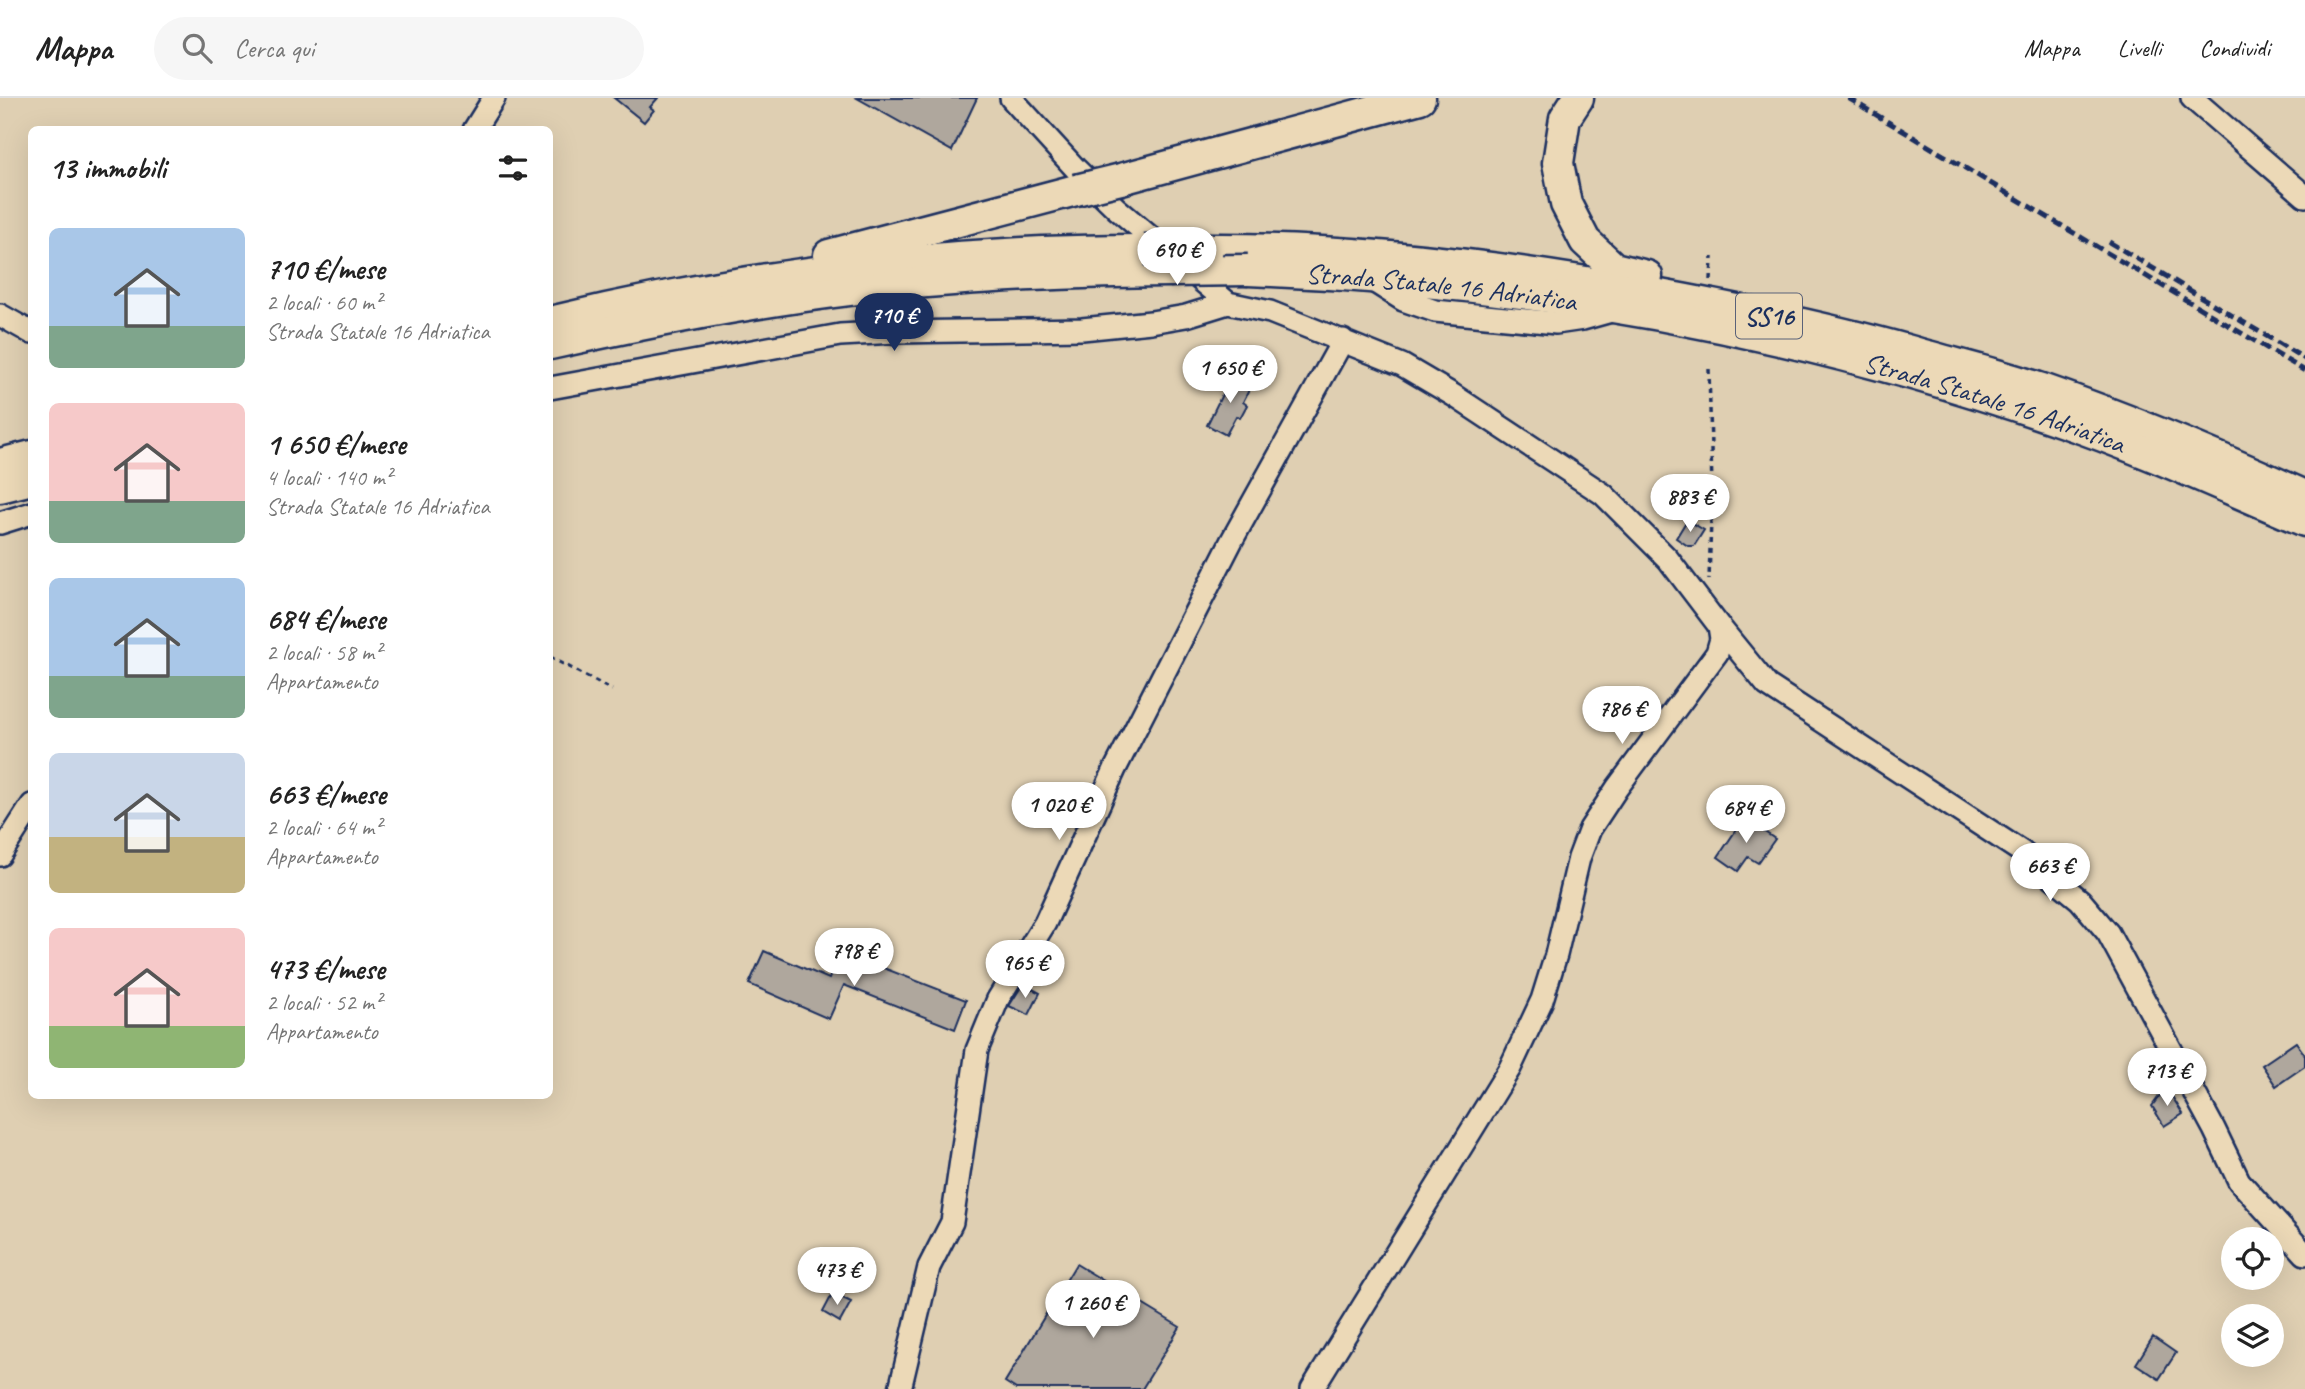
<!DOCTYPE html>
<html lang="it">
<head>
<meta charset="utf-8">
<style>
	:root { --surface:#fff; --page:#f6f6f6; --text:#222; --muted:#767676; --line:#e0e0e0; --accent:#1b2f5e }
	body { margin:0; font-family:Caveat,sans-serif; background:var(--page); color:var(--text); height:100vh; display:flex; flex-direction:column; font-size:26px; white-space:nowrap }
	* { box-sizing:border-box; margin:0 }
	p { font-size:23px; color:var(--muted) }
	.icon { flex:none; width:38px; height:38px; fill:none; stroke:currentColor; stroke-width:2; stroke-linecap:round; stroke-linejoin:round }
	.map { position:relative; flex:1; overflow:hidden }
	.details { position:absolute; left:28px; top:28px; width:525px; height:973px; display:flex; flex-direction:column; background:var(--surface); border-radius:10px; box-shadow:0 7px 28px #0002 }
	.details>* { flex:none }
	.controls { position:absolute; left:2221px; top:1129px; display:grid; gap:14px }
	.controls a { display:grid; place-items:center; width:63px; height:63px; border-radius:50%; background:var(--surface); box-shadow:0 7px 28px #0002; font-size:35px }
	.price { position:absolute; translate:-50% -60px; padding:0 16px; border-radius:24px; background:#fff; color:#222; font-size:23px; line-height:46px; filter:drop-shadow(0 2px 4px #0008) }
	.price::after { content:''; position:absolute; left:50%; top:42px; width:21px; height:16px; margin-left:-10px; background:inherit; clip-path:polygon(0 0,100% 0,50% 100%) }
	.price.active { background:var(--accent); color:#fff }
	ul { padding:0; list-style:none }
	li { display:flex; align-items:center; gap:21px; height:175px; padding:0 21px }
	li span { display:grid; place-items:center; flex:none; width:196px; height:140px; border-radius:10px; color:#555 }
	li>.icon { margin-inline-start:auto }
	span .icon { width:84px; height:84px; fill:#fffc; stroke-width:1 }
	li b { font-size:30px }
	h2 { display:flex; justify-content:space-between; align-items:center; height:84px; padding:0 21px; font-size:30px }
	header { display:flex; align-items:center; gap:42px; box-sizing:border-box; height:98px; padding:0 35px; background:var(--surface); border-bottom:2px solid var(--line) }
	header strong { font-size:33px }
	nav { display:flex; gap:38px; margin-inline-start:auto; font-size:24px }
	.search { width:490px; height:63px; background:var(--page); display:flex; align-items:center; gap:18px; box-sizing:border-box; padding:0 24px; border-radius:38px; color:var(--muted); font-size:26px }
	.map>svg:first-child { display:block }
	.building { fill:#afa79d; stroke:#1b2f5e; stroke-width:2 }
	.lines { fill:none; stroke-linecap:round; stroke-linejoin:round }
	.minor-casing { stroke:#1b2f5e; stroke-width:26 }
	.highway-casing { stroke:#1b2f5e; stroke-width:35 }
	.path { stroke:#1b2f5e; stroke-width:3.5; stroke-dasharray:5 5; stroke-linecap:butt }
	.minor { stroke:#ecd9b7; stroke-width:21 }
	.highway { stroke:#ecd9b7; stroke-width:30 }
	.rail { stroke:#1b2f5e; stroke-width:5; stroke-dasharray:10 5; stroke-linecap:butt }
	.highway-bridge-casing { stroke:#1b2f5e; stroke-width:35; stroke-linecap:butt }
	.highway-bridge { stroke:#ecd9b7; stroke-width:30 }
	.labels { text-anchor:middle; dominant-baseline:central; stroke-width:6; stroke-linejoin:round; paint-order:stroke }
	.shield { fill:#ecd9b7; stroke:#5a6279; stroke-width:2 }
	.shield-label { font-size:26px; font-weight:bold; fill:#1b2f5e }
	.street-label { font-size:28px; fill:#1b2f5e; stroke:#ecd9b7 }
</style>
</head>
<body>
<header>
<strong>Mappa</strong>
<div class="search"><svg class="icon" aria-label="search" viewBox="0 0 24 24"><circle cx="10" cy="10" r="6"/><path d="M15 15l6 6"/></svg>Cerca qui</div>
<nav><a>Mappa</a><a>Livelli</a><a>Condividi</a></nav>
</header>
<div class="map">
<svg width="2305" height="1291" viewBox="0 0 2305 1291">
	<rect width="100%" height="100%" fill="#dfcfb2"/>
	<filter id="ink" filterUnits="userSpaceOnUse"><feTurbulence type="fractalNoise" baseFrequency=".0143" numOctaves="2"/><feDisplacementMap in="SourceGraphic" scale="14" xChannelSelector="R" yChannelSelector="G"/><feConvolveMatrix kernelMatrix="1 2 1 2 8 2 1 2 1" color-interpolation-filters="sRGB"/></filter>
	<g filter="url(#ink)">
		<path class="building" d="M614,0H658L650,9L654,12L644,24Z
			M857,0H977L952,53Z
			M1232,276L1252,286L1243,304L1247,307L1240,320L1236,318L1226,337L1207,327Z
			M1687,422L1704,432L1694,448H1688L1676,440Z
			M1744,720L1775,741L1758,765L1748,759L1738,773L1718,759Z
			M764,853L829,881L840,853L966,902L955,931L844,887L829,921L749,886Z
			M1023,886L1040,895L1029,917L1009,908Z
			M2296,944L2305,957V968L2276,988L2262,967Z
			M2166,989L2183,1016L2164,1028L2152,1008Z
			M1076,1166L1180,1229L1142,1291H1016L1005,1284Z
			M833,1195L851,1204L840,1224L823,1214Z
			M2153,1239L2176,1255L2159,1281L2136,1266Z"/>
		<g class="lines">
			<defs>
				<path id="minor" d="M1011,0L1075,70L1116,110L1228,205L1270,214L1402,267L1453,297L1603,396L1668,461L1719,528L1721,541L1717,555L1617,690L1590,731L1579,760L1556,857L1542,902L1510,970L1312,1291
					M2192,0L2305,98
					M474,32L494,0
					M1370,181L1403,202L1435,213L1556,225L1583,221L1615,212
					M0,217L32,235
					M550,290L840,237L896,234L1082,231L1151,224L1186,218L1228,205
					M0,425L32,415
					M1719,528L1767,587L2022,754L2080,802L2108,835L2214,1031L2239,1083L2305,1156
					M0,757L32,707
					M900,1291L929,1169L952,1124L977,952L998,901L1045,825L1115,671L1232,442L1343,242"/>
				<g id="highway">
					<path d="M1578,0L1565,20L1558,65L1566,106L1585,143L1614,170L1647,178"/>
					<path d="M1121,81L1420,0"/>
					<path d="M1208,151C1356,150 1503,168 1649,195C1737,211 1824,229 1910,253C1954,266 1999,276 2042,291C2131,322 2219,359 2305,398"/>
					<path d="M829,157L1076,92"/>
					<path id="s1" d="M1248,172C1524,182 1799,232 2061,323C2144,351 2224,389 2305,423"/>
					<path d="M550,224C744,177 944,152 1144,152"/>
					<path d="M550,246C682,217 817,191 953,182C1025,176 1098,174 1170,173"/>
					<path d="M0,366L32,358"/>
					<path d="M0,389L32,381"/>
				</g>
			</defs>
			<use href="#minor" class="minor-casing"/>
			<use href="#highway" class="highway-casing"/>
			<path class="path" d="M1711,182L1712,159
				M1709,271L1712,390L1709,482
				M550,559L612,592"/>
			<use href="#minor" class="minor"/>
			<use href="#highway" class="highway"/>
			<path class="rail" d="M1848,0L2305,273
				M2109,144L2305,261"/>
			<defs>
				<path id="highway-bridge" d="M1076,92L1121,81
					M1144,152L1208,151
					M1170,173L1248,172"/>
			</defs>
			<use href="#highway-bridge" class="highway-bridge-casing"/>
			<use href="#highway-bridge" class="highway-bridge"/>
		</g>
	</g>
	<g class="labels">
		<rect class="shield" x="1736" y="195.5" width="66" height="45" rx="5"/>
		<g class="shield-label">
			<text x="1769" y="218">SS16</text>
		</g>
		<g class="street-label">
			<text stroke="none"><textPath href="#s1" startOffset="194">Strada Statale 16 Adriatica</textPath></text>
			<text stroke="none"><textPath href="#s1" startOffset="761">Strada Statale 16 Adriatica</textPath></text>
		</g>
	</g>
</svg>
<div class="controls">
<a><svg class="icon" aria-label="locate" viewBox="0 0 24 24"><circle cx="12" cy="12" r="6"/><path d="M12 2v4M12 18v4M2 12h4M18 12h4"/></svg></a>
<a><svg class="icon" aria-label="layers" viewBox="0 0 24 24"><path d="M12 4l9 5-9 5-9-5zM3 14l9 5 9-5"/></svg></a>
</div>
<b class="price" style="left:1177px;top:189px">690 €</b>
<b class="price active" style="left:894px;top:255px">710 €</b>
<b class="price" style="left:1230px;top:307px">1 650 €</b>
<b class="price" style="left:1690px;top:436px">883 €</b>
<b class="price" style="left:1622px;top:648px">786 €</b>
<b class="price" style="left:1059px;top:744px">1 020 €</b>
<b class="price" style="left:1746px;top:747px">684 €</b>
<b class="price" style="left:2050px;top:805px">663 €</b>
<b class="price" style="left:854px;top:890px">798 €</b>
<b class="price" style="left:1025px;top:902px">965 €</b>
<b class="price" style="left:2167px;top:1010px">713 €</b>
<b class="price" style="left:837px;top:1209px">473 €</b>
<b class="price" style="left:1093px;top:1242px">1 260 €</b>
<section class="details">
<h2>13 immobili<svg class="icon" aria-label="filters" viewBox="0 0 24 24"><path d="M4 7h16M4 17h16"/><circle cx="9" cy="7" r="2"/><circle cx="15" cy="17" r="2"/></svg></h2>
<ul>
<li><span style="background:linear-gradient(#a9c7e8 70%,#7fa58c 0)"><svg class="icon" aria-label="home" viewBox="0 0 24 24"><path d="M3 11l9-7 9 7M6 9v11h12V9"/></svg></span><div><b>710 €/mese</b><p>2 locali · 60 m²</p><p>Strada Statale 16 Adriatica</p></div></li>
<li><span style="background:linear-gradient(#f6c9c9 70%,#7fa58c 0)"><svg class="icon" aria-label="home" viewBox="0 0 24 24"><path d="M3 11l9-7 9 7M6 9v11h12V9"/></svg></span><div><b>1 650 €/mese</b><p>4 locali · 140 m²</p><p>Strada Statale 16 Adriatica</p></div></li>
<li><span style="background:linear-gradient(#a9c7e8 70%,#7fa58c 0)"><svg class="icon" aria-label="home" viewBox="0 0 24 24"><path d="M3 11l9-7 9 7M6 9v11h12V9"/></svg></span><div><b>684 €/mese</b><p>2 locali · 58 m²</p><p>Appartamento</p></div></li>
<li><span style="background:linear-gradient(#c9d6e8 60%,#c2b280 0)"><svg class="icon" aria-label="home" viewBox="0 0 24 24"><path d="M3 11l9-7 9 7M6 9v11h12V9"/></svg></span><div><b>663 €/mese</b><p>2 locali · 64 m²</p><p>Appartamento</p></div></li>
<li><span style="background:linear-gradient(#f6c9c9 70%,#8fb573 0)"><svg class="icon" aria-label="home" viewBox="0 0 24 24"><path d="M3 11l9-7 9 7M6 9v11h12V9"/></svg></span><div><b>473 €/mese</b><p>2 locali · 52 m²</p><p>Appartamento</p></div></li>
</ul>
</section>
</div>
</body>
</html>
